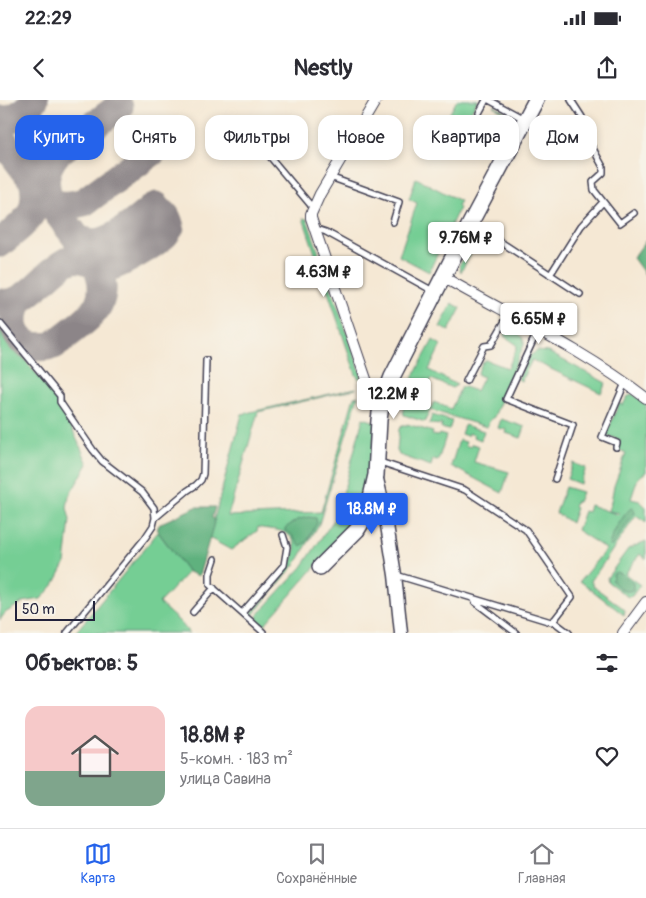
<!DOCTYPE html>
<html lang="ru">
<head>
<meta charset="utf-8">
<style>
	:root { --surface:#fff; --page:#f2f2f3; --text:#2b2b33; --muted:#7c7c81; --line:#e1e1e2; --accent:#2563eb }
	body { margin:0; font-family:Pangolin,sans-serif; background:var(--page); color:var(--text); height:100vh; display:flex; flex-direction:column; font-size:19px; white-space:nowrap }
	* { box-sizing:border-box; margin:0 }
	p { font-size:16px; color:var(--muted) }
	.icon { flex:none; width:28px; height:28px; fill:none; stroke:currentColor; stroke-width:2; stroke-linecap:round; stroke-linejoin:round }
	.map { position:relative; height:533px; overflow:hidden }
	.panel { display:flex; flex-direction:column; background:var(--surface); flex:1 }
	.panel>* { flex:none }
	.top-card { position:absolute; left:15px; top:15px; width:616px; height:45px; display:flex; gap:10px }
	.scale { position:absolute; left:15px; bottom:12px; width:80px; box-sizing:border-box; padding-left:5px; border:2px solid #22223b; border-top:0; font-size:14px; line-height:18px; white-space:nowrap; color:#22223b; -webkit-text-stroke:4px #f7f3e8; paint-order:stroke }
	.price { position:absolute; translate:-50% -42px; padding:0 11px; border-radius:5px; background:#fff; color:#222; font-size:16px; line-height:32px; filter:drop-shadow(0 1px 2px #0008) }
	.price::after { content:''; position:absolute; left:50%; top:30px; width:15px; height:11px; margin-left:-8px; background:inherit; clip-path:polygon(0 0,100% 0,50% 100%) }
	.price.active { background:var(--accent); color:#fff }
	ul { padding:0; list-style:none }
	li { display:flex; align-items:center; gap:15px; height:125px; padding:0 25px }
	li span { display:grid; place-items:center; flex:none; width:140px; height:100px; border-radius:15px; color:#555 }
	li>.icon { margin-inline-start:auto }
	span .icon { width:60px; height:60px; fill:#fffc; stroke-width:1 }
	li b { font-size:21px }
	h2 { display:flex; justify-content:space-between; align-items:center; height:60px; padding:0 25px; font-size:21px }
	.chip { padding:0 18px; border-radius:15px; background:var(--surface); box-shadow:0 2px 8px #0003; font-size:18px; line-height:45px }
	.chip.active { background:var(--accent); color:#fff }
	.status { display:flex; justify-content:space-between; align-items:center; height:35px; padding:0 25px; background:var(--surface); direction:ltr }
	.status svg { height:14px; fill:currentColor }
	header { display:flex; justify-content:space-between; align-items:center; height:65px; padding:0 25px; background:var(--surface); font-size:22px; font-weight:800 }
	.dock { display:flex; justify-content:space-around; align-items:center; height:70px; border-top:1px solid var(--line); background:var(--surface); font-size:14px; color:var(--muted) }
	.dock a { display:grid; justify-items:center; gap:2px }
	.dock .active { color:var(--accent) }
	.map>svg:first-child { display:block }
	.green { fill:#74ce94; stroke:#4b7868 }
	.forest { fill:#5fb17e; stroke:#406a5c }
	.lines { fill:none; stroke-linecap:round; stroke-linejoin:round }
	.taxiway { stroke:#8c8588; stroke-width:29 }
	.service-casing { stroke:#424052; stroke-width:8 }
	.minor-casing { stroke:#424052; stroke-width:12 }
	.tertiary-casing { stroke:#424052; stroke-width:15 }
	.secondary-casing { stroke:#424052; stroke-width:18 }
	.service { stroke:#fff; stroke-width:5 }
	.minor { stroke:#fff; stroke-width:10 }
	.tertiary { stroke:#fff; stroke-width:12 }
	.secondary { stroke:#fff; stroke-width:15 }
</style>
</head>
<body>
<div class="status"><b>22:29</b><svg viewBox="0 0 49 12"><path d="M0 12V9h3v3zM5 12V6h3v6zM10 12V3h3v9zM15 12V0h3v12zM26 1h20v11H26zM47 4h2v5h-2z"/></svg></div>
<header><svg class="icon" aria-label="back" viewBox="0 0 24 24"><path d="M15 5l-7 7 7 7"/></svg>Nestly<svg class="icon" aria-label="share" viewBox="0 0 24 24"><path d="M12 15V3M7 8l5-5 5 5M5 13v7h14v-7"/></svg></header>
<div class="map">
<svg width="646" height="533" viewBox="0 0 646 533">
	<rect width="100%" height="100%" fill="#f7f3e8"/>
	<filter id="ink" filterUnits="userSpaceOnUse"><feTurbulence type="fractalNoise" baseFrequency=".02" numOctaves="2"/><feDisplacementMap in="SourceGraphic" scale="10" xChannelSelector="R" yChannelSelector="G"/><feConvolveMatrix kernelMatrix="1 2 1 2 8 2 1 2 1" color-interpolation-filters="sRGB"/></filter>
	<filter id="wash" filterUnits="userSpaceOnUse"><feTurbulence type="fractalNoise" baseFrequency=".0096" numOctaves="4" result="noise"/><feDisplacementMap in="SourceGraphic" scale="20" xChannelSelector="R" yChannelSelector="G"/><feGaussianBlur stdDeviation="1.12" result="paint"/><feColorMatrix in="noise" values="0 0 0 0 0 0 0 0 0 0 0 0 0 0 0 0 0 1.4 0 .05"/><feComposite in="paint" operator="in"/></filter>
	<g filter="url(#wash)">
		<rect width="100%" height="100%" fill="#f5e8d4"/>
		<path class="green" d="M457,0H478L470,13C474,25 486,30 497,36L509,14L493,6L494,5L510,14L493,44L491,46L445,22Z
			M416,78L460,101L457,106L459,108L429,172L399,156L417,103L409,99Z
			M303,118L307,119L362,276L359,279L356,275Z
			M478,135H480L461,172L459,166L475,136Z
			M452,203L461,208L449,231L440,227Z
			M0,230L60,302L88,364L69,396L67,408L70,420L65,464L55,483L41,499L23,502L5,513L0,520Z
			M511,230C519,234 525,236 524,245L494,317L490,320L487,327L430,310L425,322L404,315C398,299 425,256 433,240L441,245L429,270L457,285L452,288L431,279L429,286L422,283L414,301L431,309L434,302L451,309L461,287H464L476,291L483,277L477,274L482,263L486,260L508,268L517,247L516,244L504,236L507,231Z
			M537,251L548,252L606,283L601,293L532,260L521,281L518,279L528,257Z
			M356,288V289L258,312L228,416L321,412L354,297L358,296L319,424L297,462L251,517L250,514C262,501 315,450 287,434C278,428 267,430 258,427L257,431L231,450L209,438L242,314Z
			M633,294L646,304V372L638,378L631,399L640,401L646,407V423L636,416L591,481L593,486L623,508L625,510L624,515L580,481L606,449L577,430L584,411L588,412L590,405L619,415V413L609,411L614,386L626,353L617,349L620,340L606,335L619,303L623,305L627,297Z
			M432,315L452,321L449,330L441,328L442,325L429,324Z
			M363,318L376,322L371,366L359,417L265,524H261L257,520V516L302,467L333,421L338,412Z
			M501,319L525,327L521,338L506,333L507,330L498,328Z
			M407,324L433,332L432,335L438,336L439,334L446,336L438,361L433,359L431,366L399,355L397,350L399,329L402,326H407Z
			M464,325L484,331L481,340L473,337L474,335L468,333L467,336L461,334Z
			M459,340L466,342L465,345L470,347L472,344L479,346L474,362L509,372L502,393L451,366Z
			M573,363L586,368L580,384L567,379Z
			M565,387L582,392L578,402L576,401L574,407L576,408L571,423L556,413Z
			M158,432L188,472L159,503L181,523L189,533H75Z
			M646,441V459L640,454L625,474L640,485L632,496L628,497L608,482L607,478L628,449Z"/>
		<path class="forest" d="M646,140V176L633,158Z
			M196,407H215L212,418L215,419L199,476L188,472L156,429L161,423Z
			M631,408L634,410L635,413L612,446H609C610,437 624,413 631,408Z
			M308,417L316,418L317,423L306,443L300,446L291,434L285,431V428L297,420Z
			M616,472L622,474L633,483V490C624,494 619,487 612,481L613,474Z"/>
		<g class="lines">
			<path class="taxiway" d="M0,20C15,20 26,12 34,0
				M0,37L95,162C117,207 85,219 54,245C20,253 7,231 18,201
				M57,53C44,69 42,84 51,103C63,107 72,105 84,102L152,52
				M41,61L51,57L119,7
				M77,139C84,141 92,144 100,142C118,139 140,117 156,106
				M0,143C24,123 41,115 33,80
				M1,203C27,207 47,169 70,160C83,154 94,166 107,167C116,168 155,143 163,136C166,134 168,130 170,127C167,115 164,111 151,109"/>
		</g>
	</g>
	<g filter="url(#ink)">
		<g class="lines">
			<defs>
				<path id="service" d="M489,0L524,19
					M571,0L582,17L585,34L603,67V73L593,82L594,90L620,123L634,113
					M479,13L486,0
					M255,39L313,108
					M330,77L399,102L393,122
					M472,123L580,194
					M315,131L320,130L326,132L433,191
					M550,175L581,126L603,102
					M0,223L60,296V302L93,350L102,361L142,392L154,408L155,418L153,426L145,438L67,533
					M538,230L506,299L573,325L555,379
					M466,281L484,246L491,245L509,214
					M616,347L617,343L602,337L625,283
					M380,362L465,390L526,430L572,497L555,519L551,522L396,475
					M155,418L187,391L196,385L201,380L203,374L206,260
					M215,459L210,474V485L263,532
					M475,502L516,533
					M193,512L214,488
					M242,513L284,465L287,447L283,435
					M553,521L569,533"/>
				<path id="minor" d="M376,0L320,94L311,114V118L367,282L381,306
					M443,177C511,216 584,250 646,298
					M623,533L646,502"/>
				<path id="tertiary" d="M376,375L385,413L395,475L401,533"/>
				<path id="secondary" d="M320,467L357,430L363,420L369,406L376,375L379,320L381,306L392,277L471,122L536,0"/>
			</defs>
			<use href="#service" class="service-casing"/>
			<use href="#minor" class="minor-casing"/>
			<use href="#tertiary" class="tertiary-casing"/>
			<use href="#secondary" class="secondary-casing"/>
			<use href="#service" class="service"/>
			<use href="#minor" class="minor"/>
			<use href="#tertiary" class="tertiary"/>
			<use href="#secondary" class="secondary"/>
		</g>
	</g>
</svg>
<div class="scale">50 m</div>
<b class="price" style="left:466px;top:164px">9.76M ₽</b>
<b class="price" style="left:324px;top:198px">4.63M ₽</b>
<b class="price" style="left:539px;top:245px">6.65M ₽</b>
<b class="price" style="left:394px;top:320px">12.2M ₽</b>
<b class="price active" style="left:372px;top:435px">18.8M ₽</b>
<div class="top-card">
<a class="chip active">Купить</a>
<a class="chip">Снять</a>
<a class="chip">Фильтры</a>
<a class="chip">Новое</a>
<a class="chip">Квартира</a>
<a class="chip">Дом</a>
</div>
</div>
<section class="panel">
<h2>Объектов: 5<svg class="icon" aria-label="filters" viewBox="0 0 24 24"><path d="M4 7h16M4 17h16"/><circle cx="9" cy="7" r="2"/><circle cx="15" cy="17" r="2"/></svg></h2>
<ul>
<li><span style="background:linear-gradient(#f6c9c9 65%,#7fa58c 0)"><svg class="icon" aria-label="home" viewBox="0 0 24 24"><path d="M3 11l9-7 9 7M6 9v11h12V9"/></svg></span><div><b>18.8M ₽</b><p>5-комн. · 183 m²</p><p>улица Савина</p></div><svg class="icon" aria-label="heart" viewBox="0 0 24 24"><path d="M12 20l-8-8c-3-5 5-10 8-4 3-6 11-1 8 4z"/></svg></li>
</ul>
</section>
<nav class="dock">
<a class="active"><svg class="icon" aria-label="map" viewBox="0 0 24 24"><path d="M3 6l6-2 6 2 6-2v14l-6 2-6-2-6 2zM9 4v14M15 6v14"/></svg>Карта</a>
<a><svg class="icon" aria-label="saved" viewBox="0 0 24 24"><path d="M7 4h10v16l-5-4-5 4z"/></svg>Сохранённые</a>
<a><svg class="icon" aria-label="home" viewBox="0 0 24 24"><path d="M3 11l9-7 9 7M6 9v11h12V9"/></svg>Главная</a>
</nav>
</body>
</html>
